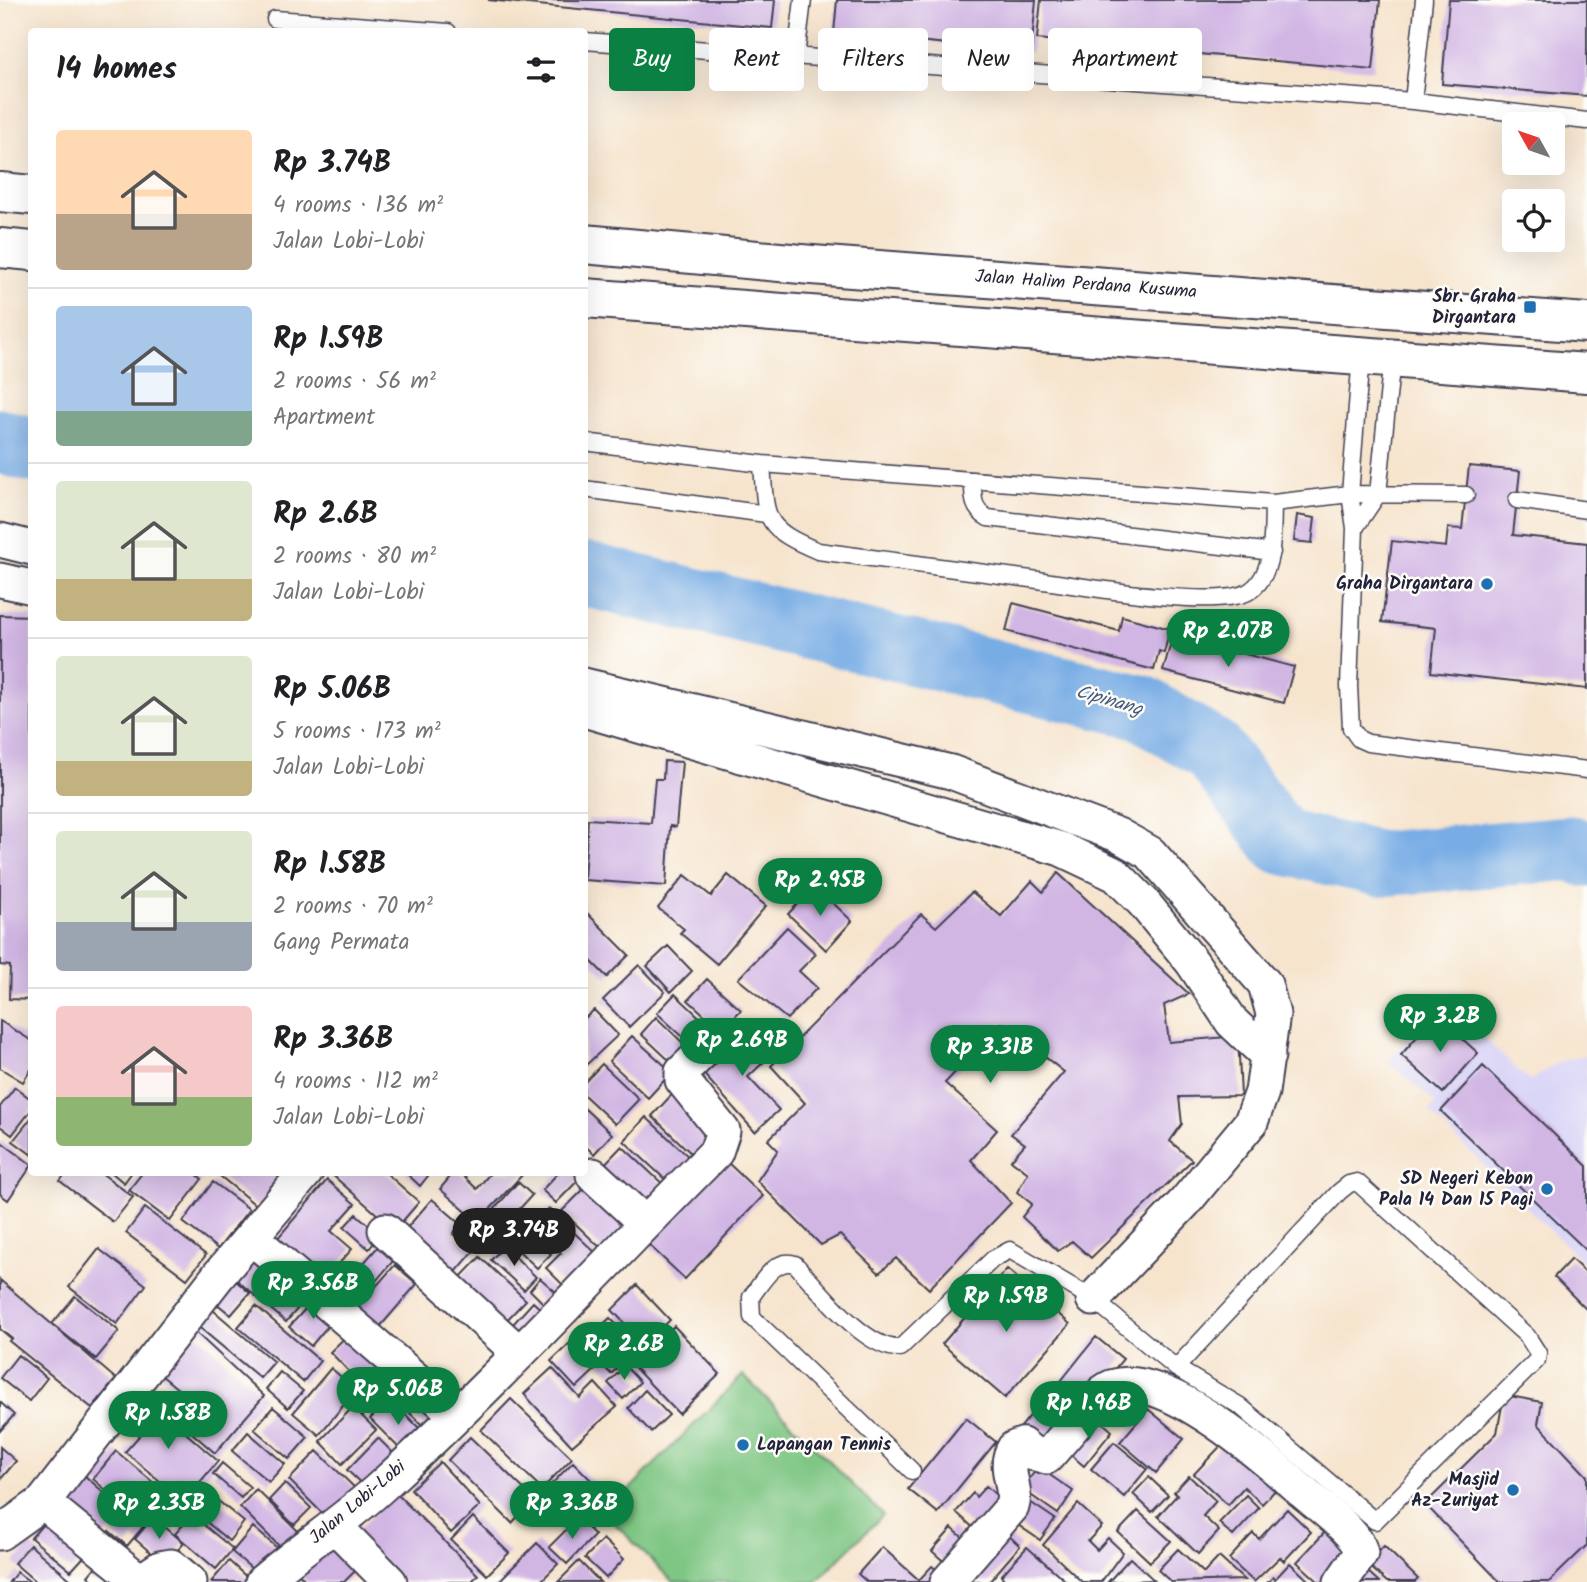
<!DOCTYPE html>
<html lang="en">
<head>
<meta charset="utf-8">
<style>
	:root { --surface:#fff; --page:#f2f2f2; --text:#202124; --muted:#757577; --line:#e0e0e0; --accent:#0b8043 }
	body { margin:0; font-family:Kalam,sans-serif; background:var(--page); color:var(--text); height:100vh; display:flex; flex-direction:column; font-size:26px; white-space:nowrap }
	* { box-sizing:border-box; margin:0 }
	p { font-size:23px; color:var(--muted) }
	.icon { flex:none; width:38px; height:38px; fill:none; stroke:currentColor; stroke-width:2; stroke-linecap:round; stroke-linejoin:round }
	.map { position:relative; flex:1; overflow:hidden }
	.drawer { position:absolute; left:28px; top:28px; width:560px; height:1148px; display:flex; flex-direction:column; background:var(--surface); border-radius:7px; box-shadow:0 7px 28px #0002 }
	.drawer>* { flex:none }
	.hud { position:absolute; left:609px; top:28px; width:665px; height:63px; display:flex; gap:14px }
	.needle { width:46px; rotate:310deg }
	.tools { position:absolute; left:1502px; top:112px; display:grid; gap:14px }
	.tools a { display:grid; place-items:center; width:63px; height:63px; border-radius:7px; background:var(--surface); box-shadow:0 7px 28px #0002; font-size:35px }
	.price { position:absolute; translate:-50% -60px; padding:0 16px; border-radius:24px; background:var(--accent); color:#fff; font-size:23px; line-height:46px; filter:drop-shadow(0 2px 4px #0008) }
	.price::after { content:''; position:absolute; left:50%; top:42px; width:21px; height:16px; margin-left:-10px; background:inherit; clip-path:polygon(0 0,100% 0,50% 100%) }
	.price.active { background:#222; color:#fff }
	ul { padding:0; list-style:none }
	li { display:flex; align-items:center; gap:21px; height:175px; padding:0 28px }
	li+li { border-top:2px solid var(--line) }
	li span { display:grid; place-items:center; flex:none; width:196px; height:140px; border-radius:7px; color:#555 }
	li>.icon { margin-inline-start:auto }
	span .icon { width:84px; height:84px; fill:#fffc; stroke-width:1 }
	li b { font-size:30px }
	h2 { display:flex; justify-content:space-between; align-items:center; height:84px; padding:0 28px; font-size:30px }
	.tag { padding:0 24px; border-radius:7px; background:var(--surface); box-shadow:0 7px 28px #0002; font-size:24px; line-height:63px }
	.tag.active { background:var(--accent); color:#fff }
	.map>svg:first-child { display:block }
	.built { fill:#dad6f7 }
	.green { fill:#7ec683; stroke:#50745f; stroke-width:2 }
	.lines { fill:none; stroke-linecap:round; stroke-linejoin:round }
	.river { stroke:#77ace5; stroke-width:65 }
	.building { fill:#d1b6e4 }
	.service-casing { stroke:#423f51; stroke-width:19 }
	.minor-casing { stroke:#423f51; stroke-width:37 }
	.tertiary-casing { stroke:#423f51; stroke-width:42 }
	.service { stroke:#fff; stroke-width:16 }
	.minor { stroke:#fff; stroke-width:33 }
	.tertiary { stroke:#fff; stroke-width:38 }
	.poi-dot { fill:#1f6fb2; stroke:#fdfcf7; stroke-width:2.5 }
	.labels { text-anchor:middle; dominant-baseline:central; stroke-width:5; stroke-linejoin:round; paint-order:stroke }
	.street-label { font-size:18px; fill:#22223b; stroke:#fdfcf7 }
	.poi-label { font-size:18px; font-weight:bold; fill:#22223b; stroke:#fdfcf7; text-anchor:end }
	.water-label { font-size:19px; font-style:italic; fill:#44597f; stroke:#fdfcf7 }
</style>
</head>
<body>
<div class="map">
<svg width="1587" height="1582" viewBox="0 0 1587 1582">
	<rect width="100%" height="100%" fill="#fdfcf7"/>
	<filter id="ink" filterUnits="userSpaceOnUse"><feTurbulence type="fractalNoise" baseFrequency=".0143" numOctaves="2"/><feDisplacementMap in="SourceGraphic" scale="14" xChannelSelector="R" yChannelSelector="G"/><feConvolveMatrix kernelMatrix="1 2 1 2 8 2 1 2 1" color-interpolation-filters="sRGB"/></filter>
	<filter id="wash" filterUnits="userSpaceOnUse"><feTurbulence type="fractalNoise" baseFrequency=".00686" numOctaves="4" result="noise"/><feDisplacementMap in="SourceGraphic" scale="28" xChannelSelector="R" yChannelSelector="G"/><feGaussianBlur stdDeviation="1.57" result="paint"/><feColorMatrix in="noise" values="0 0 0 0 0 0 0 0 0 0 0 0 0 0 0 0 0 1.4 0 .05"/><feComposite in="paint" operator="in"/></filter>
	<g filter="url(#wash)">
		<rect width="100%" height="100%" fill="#f6e4cd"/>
		<path class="built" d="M1440,997L1530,1081L1558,1062L1587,1055V1266L1429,1112L1436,1103L1388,1062Z"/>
		<path class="green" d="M743,1375L883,1515L816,1582H673L605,1514Z"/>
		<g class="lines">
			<path class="river" d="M0,441L32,450
				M584,574L1141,707L1212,750L1282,842L1381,864L1571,848L1587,855"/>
		</g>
		<g id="blocks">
			<path class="building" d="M488,0H775L772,28Z
				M837,0H1036L1031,52L834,33Z
				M1041,0H1380L1373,70L1037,39Z
				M1449,0H1587V96L1442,84Z
				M1469,466L1520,471L1513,535L1587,543V689L1431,672L1436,628L1382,622L1392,541L1446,547L1448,528L1462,529Z
				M1297,515L1315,518L1312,543L1294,541Z
				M1013,603L1119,631L1122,616L1170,629L1164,653L1159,651L1154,670L1006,631Z
				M0,615L32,616V1000L9,999L10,966L0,965Z
				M1173,635L1294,667L1284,703L1163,671Z
				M664,761L682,762L676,827L670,826L666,886L584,880L588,819L651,823L655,779H663Z
				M1058,873L1189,994L1164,1005L1169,1042L1238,1036L1241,1096L1179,1097L1182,1124L1170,1141L1192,1160L1091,1258L1072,1241L1058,1251L1022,1217L1032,1204L1017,1192L1028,1173L1011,1160L1025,1144L1011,1134L1064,1072L1002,1023L945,1083L997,1130L971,1160L1011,1203L929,1289L896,1258L879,1273L840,1235L821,1245L757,1181L778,1150L768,1140L805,1103L771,1066L921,914L936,927L972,892L1001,916L1032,881L1043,892Z
				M685,875L711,896L728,875L766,906L717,964L680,933L684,929L658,908Z
				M815,886L852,921L826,950L788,914Z
				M584,910L629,955L607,977L584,954Z
				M787,927L816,954L799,971L817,988L787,1019L738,979Z
				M668,946L692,971L671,992L647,966Z
				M639,965L665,992L629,1027L603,1000Z
				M707,979L741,1010L721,1030L688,1000Z
				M675,994L712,1029L695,1048L657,1013Z
				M594,1010L618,1035L584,1067V1019Z
				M1436,1015L1478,1053L1443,1093L1401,1055Z
				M656,1017L687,1047L672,1063L641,1034Z
				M0,1021L32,1041V1068L23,1082L0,1068Z
				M747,1027L772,1054L748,1077L779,1110L755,1132L701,1071Z
				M632,1036L672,1072L648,1098L609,1061Z
				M602,1064L639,1099L615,1124L584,1095V1083Z
				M1483,1066L1587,1166V1251L1441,1111Z
				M15,1087L32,1100V1109L12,1135L0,1126V1107Z
				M677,1089L720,1129L695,1157L652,1116Z
				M584,1108L612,1134L594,1154L584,1145Z
				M32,1117V1155L13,1141Z
				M646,1117L691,1159L669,1183L624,1141Z
				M0,1141L32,1165L8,1200L0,1194Z
				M622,1146L667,1188L643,1213L598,1171Z
				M726,1161L763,1196L685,1279L648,1244Z
				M591,1167L556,1203L542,1190L559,1172H584Z
				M67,1172H100L133,1197L113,1222L60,1181Z
				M111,1172H132L124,1183Z
				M143,1172H194L202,1179L170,1221L129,1190Z
				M215,1172H286L258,1207Z
				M329,1172H385L419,1202L395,1230Z
				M405,1172H431L420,1186Z
				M454,1172H459L477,1189L491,1172H525L478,1222L440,1189Z
				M327,1180L355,1204L331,1231L352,1249L320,1285L271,1246Z
				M213,1182L249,1209L218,1249L183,1222Z
				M518,1182L532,1195L500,1231L486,1219Z
				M587,1186L632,1228L608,1255L562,1211Z
				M432,1199L461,1224L453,1234L474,1251L450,1279L399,1237Z
				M145,1208L206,1255L187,1279L126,1233Z
				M549,1209L599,1256L569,1291L546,1268L561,1253L532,1227Z
				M356,1214L380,1235L369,1249L344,1227Z
				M518,1223L551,1254L537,1268L504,1237Z
				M383,1241L399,1254L364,1295L348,1281Z
				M250,1242L311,1293L286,1322L226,1271Z
				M504,1246L536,1277L524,1290L491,1260Z
				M99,1249L146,1285L117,1324L69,1287Z
				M480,1257L526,1300L500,1327L454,1284Z
				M1571,1259L1587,1274V1310L1554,1277Z
				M395,1265L417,1284L378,1329L355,1310Z
				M1007,1269L1070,1324L1005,1398L942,1344Z
				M229,1275L250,1293L231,1315L210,1298Z
				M540,1278L557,1293L545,1305L530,1290Z
				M0,1280L116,1379L92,1408L9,1341L12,1339L0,1329Z
				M637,1285L670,1320L645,1345L612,1310Z
				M75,1296L119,1331L96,1359L52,1324Z
				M316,1297L337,1315L311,1346L289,1327Z
				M533,1302L546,1314L516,1346L504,1334Z
				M207,1305L274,1362L260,1378L193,1322Z
				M256,1306L320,1361L303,1382L238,1327Z
				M610,1318L639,1348L611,1374L582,1344Z
				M674,1326L720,1374L679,1414L632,1365Z
				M190,1327L264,1396L215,1453L168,1412L184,1394L155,1370Z
				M353,1330L395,1371L372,1395L330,1352Z
				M1096,1337L1123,1359L1088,1402L1061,1381Z
				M570,1343L596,1369L576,1388L551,1361Z
				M18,1355L47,1378L29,1401L0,1378Z
				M625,1366L640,1382L623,1399L608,1383Z
				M331,1368L356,1390L319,1435L293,1413Z
				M552,1368L580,1398L595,1383L617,1407L572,1446L524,1394Z
				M280,1372L303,1391L288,1408L266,1389Z
				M405,1374L445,1414L428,1431L388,1391Z
				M645,1390L669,1415L651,1432L628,1408Z
				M1050,1391L1076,1414L1043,1455L1016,1433Z
				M141,1394L218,1461L184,1501L125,1452L147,1427L127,1411Z
				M1504,1395L1542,1402L1538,1424L1587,1476V1545L1549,1582H1500L1425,1504L1497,1433Z
				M390,1399L426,1435L406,1455L370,1419Z
				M511,1399L572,1458L542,1489L481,1430Z
				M0,1402L14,1415L0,1431Z
				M273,1407L308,1437L289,1459L254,1429Z
				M353,1407L376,1430L342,1464L320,1441Z
				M1148,1409L1184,1439L1156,1473L1120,1442Z
				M1094,1415L1112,1431L1084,1466L1065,1450Z
				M966,1418L996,1442L938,1513L908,1489Z
				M248,1432L285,1464L269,1482L232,1451Z
				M470,1437L534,1499L512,1523L448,1460Z
				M1229,1437L1283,1482L1262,1504L1244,1487L1228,1505L1194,1474Z
				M378,1438L401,1461L370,1492L347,1470Z
				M1114,1442L1147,1469L1124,1497L1091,1469Z
				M0,1447L16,1461L0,1480Z
				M116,1451L167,1494L143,1522L93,1479Z
				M317,1451L359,1492L330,1521L289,1480Z
				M440,1462L480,1506L451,1533L411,1489Z
				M573,1462L599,1488L566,1522L540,1496Z
				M222,1463L250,1487L241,1498L213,1474Z
				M1038,1467L1073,1491L1058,1514L1022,1489Z
				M76,1468L143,1527L127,1546L109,1531L104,1537L53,1495Z
				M1189,1476L1216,1501L1203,1516L1219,1531L1198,1554L1158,1516L1177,1495L1174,1492Z
				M1149,1477L1168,1495L1152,1512L1133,1494Z
				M285,1483L311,1508L294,1525L269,1500Z
				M986,1486L1003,1501L979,1533L956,1512L973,1493L976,1497Z
				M256,1489L302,1535L285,1552L240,1507Z
				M395,1492L478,1575L471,1582H404L355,1533Z
				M211,1495L244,1522L229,1541L196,1513Z
				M1246,1495L1259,1508L1233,1536L1219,1523Z
				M1030,1502L1055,1519L1040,1540L1015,1523Z
				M1078,1504L1102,1526L1088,1541L1097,1550L1108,1538L1123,1552L1101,1582H1082L1043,1545Z
				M1287,1509L1311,1532L1284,1561L1280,1557L1254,1582L1229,1559L1253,1533L1259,1539Z
				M1138,1511L1171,1541L1150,1562L1118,1532Z
				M51,1515L91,1549L71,1571L31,1538Z
				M192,1515L233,1549L216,1569L175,1534Z
				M153,1517L184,1543L165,1565L135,1539Z
				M473,1517L509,1553L487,1575L451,1540Z
				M578,1518L595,1535L567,1564L549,1547Z
				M253,1527L284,1554L263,1578L232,1552Z
				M952,1528L972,1546L951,1568L932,1551Z
				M1327,1530L1355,1557L1332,1582H1319L1297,1562Z
				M1004,1531L1020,1546L989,1582H974L965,1575Z
				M333,1539L360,1566L344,1582H307L299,1574Z
				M603,1539L624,1559L606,1578L585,1558Z
				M537,1543L558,1564L540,1582H498Z
				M30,1545L70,1579L67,1582H36L14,1563Z
				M1384,1546L1418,1579L1415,1582H1387L1367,1564Z
				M882,1547L919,1580L932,1566L944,1576L939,1582H867L858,1574Z
				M1027,1547L1067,1582H1007L1001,1576Z
				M1178,1549L1204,1573L1219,1557L1244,1580L1171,1582L1158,1570Z
				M103,1558L131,1582H95L88,1576Z
				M1130,1558L1154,1580L1108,1582Z
				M229,1561L252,1582H211Z
				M579,1561L600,1582H558Z
				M1290,1563L1310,1582H1268L1273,1577L1275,1579Z
				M1365,1569L1379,1582H1353Z
				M17,1572L30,1582H9Z"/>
		</g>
	</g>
	<g filter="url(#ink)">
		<use href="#blocks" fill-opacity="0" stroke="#423f51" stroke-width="2"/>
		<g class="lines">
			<defs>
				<path id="service" d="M275,19L448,32
					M584,41L1413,101L1587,121
					M796,57L803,0
					M1413,101L1424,0
					M1361,356L1350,494L1355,528L1349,686L1351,728L1359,739L1368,743L1587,770
					M584,442L762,464L1273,503L1350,494L1466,495
					M762,464C766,520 763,528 818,551C889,560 960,570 1031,579C1073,585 1215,610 1248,592C1276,576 1272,530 1273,503
					M973,480C973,497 972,509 988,518L1272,552
					M584,489L766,514
					M1517,500L1587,510
					M1355,528L1378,494L1392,358
					M912,1471L752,1317L751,1297C761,1284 775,1257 795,1264C819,1289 865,1350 900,1348L993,1259L1010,1250L1093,1299L1176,1368L1240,1406L1375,1521L1537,1360L1538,1353L1527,1336L1357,1182L1349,1184L1339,1192L1176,1368"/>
				<path id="minor" d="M0,540L32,548
					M0,580L32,587
					M584,685L951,772L1118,835L1150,853L1265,984L1273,1014L1262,1092L1251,1122L1185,1202L1093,1299
					M584,710L1061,849L1116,875L1143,902L1192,962L1232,1022L1268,1056
					M593,1175L645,1223
					M385,1230L519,1353
					M251,1237L457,1415
					M43,1502L140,1581L160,1568L171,1566L190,1582
					M336,1527L390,1582
					M0,1533L43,1502L218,1276L306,1172
					M262,1582C301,1548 344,1521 382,1486C499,1380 605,1263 716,1152L723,1131L682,1080V1072L719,1036
					M947,1582L1012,1507C1019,1485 1001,1469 1014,1448L1022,1445L1032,1453L1047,1457L1103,1392C1150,1355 1268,1461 1303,1492C1318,1505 1359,1534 1361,1553L1341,1582"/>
				<path id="tertiary" d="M0,192L32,195
					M584,244L812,265L1587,323
					M0,248L32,251
					M584,298L1587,373"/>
			</defs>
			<use href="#service" class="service-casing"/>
			<use href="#minor" class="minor-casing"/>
			<use href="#tertiary" class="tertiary-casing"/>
			<use href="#service" class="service"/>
			<use href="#minor" class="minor"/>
			<use href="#tertiary" class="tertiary"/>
		</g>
	</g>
	<g class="poi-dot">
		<rect x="1523" y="300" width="14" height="14" rx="3.5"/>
		<circle cx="1487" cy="584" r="7"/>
		<circle cx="1547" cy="1189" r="7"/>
		<circle cx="743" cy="1445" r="7"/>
		<circle cx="1513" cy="1490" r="7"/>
	</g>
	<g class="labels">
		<g class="street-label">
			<text transform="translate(1086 285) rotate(4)">Jalan Halim Perdana Kusuma</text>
			<text transform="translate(358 1503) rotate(-40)">Jalan Lobi-Lobi</text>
		</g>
		<g class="poi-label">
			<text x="1516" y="297">Sbr. Graha<tspan x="1516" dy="21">Dirgantara</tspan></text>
			<text x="1473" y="584">Graha Dirgantara</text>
			<text x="1533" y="1179">SD Negeri Kebon<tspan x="1533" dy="21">Pala 14 Dan 15 Pagi</tspan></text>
			<text x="757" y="1445" text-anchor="start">Lapangan Tennis</text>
			<text x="1499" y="1480">Masjid<tspan x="1499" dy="21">Az-Zuriyat</tspan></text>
		</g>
		<g class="water-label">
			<text transform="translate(1109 701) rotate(16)">Cipinang</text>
		</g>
	</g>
</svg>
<div class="tools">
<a><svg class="needle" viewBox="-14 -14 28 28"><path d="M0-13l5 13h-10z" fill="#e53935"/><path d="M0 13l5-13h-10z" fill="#757577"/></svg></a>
<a><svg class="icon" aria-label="locate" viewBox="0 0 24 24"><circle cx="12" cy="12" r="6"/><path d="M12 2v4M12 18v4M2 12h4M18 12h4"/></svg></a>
</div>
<b class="price" style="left:1228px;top:669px">Rp 2.07B</b>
<b class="price" style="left:820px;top:918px">Rp 2.95B</b>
<b class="price" style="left:1440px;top:1054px">Rp 3.2B</b>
<b class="price" style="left:742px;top:1078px">Rp 2.69B</b>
<b class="price" style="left:990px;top:1085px">Rp 3.31B</b>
<b class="price active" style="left:514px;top:1268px">Rp 3.74B</b>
<b class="price" style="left:313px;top:1321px">Rp 3.56B</b>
<b class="price" style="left:1006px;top:1334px">Rp 1.59B</b>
<b class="price" style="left:624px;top:1382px">Rp 2.6B</b>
<b class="price" style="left:398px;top:1427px">Rp 5.06B</b>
<b class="price" style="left:1089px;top:1441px">Rp 1.96B</b>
<b class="price" style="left:168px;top:1451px">Rp 1.58B</b>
<b class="price" style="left:159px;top:1541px">Rp 2.35B</b>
<b class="price" style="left:572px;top:1541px">Rp 3.36B</b>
<div class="hud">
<a class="tag active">Buy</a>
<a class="tag">Rent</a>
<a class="tag">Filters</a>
<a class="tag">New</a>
<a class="tag">Apartment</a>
</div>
<section class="drawer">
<h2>14 homes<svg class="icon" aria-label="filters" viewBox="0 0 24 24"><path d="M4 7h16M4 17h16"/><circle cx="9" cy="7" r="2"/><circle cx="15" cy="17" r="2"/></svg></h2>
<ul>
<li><span style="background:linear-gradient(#ffd9b3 60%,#b9a48a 0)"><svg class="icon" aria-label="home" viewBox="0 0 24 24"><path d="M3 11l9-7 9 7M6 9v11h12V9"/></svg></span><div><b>Rp 3.74B</b><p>4 rooms · 136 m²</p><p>Jalan Lobi-Lobi</p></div></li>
<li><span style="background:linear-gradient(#a9c7e8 75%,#7fa58c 0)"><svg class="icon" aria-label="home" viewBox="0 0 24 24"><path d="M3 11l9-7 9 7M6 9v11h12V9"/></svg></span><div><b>Rp 1.59B</b><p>2 rooms · 56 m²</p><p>Apartment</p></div></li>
<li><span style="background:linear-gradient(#dfe7d0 70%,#c2b280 0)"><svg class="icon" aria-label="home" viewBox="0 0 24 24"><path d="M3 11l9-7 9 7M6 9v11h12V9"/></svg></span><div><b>Rp 2.6B</b><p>2 rooms · 80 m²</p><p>Jalan Lobi-Lobi</p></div></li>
<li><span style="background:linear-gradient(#dfe7d0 75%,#c2b280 0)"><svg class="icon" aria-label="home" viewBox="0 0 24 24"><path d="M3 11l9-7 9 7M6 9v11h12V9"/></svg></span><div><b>Rp 5.06B</b><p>5 rooms · 173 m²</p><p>Jalan Lobi-Lobi</p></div></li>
<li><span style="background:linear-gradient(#dfe7d0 65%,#9aa5b1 0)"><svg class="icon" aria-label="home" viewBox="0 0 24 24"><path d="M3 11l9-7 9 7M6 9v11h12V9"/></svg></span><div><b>Rp 1.58B</b><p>2 rooms · 70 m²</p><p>Gang Permata</p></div></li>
<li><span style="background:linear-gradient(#f6c9c9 65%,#8fb573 0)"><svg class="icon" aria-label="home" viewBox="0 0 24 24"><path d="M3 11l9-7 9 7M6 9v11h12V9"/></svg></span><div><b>Rp 3.36B</b><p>4 rooms · 112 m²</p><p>Jalan Lobi-Lobi</p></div></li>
</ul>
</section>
</div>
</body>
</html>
